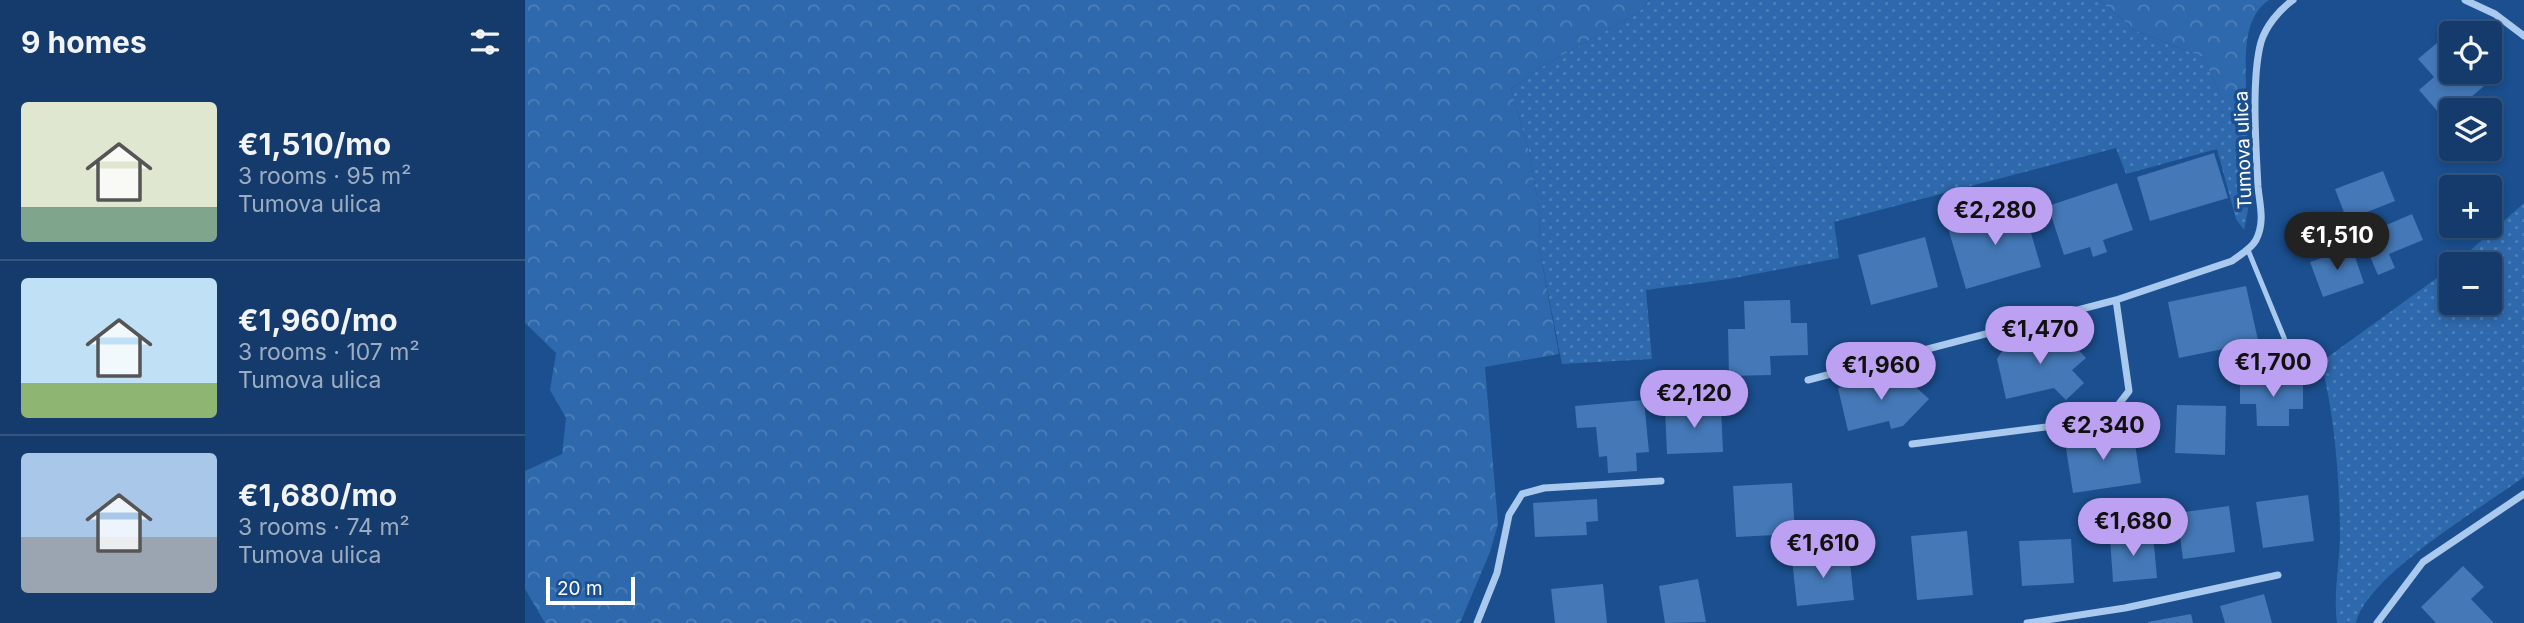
<!DOCTYPE html>
<html lang="en">
<head>
<meta charset="utf-8">
<style>
	:root { --surface:#143b6b; --page:#214673; --text:#f1f3f6; --muted:#9dadc1; --line:#33557e; --accent:#bca0f2 }
	body { margin:0; font-family:Inter,sans-serif; background:var(--page); color:var(--text); height:100vh; display:flex; flex-direction:column; font-size:26px; white-space:nowrap }
	* { box-sizing:border-box; margin:0 }
	p { font-size:23px; color:var(--muted) }
	.icon { flex:none; width:38px; height:38px; fill:none; stroke:currentColor; stroke-width:2; stroke-linecap:round; stroke-linejoin:round }
	.map { position:relative; flex:1; overflow:hidden }
	.side { display:flex; flex-direction:column; background:var(--surface); width:525px }
	.side>* { flex:none }
	.buttons { position:absolute; left:1914px; top:21px; display:grid; gap:14px }
	.buttons a { display:grid; place-items:center; width:63px; height:63px; border-radius:7px; background:var(--surface); box-shadow:0 4px 10px #0003,0 0 0 2px var(--line); font-size:35px }
	.scale { position:absolute; left:21px; bottom:18px; width:89px; box-sizing:border-box; padding-left:7px; border:4px solid #fff; border-top:0; font-size:19px; line-height:24px; white-space:nowrap; color:#fff; -webkit-text-stroke:5px #1b4f8f; paint-order:stroke }
	.price { position:absolute; translate:-50% -60px; padding:0 16px; border-radius:24px; background:var(--accent); color:#111; font-size:23px; line-height:46px; filter:drop-shadow(0 2px 4px #0008) }
	.price::after { content:''; position:absolute; left:50%; top:42px; width:21px; height:16px; margin-left:-10px; background:inherit; clip-path:polygon(0 0,100% 0,50% 100%) }
	.price.active { background:#222; color:#fff }
	ul { padding:0; list-style:none }
	li { display:flex; align-items:center; gap:21px; height:175px; padding:0 21px }
	li+li { border-top:2px solid var(--line) }
	li span { display:grid; place-items:center; flex:none; width:196px; height:140px; border-radius:7px; color:#555 }
	li>.icon { margin-inline-start:auto }
	span .icon { width:84px; height:84px; fill:#fffc; stroke-width:1 }
	li b { font-size:30px }
	h2 { display:flex; justify-content:space-between; align-items:center; height:84px; padding:0 21px; font-size:30px }
	main { display:flex; flex:1; min-height:0 }
	.map>svg:first-child { display:block }
	.grass { fill:url(#grass-dots) }
	.forest { fill:url(#forest-crowns) }
	.building { fill:#4478b7 }
	.lines { fill:none; stroke-linecap:round; stroke-linejoin:round }
	.lane { stroke:#a9c9ee; stroke-width:5 }
	.street { stroke:#a9c9ee; stroke-width:7 }
	.labels { text-anchor:middle; dominant-baseline:central; stroke-width:7; stroke-linejoin:round; paint-order:stroke }
	.street-label { font-size:19px; fill:#fff; stroke:#1b4f8f }
</style>
</head>
<body>
<main>
<section class="side">
<h2>9 homes<svg class="icon" aria-label="filters" viewBox="0 0 24 24"><path d="M4 7h16M4 17h16"/><circle cx="9" cy="7" r="2"/><circle cx="15" cy="17" r="2"/></svg></h2>
<ul>
<li><span style="background:linear-gradient(#dfe7d0 75%,#7fa58c 0)"><svg class="icon" aria-label="home" viewBox="0 0 24 24"><path d="M3 11l9-7 9 7M6 9v11h12V9"/></svg></span><div><b>€1,510/mo</b><p>3 rooms · 95 m²</p><p>Tumova ulica</p></div></li>
<li><span style="background:linear-gradient(#bfe0f5 75%,#8fb573 0)"><svg class="icon" aria-label="home" viewBox="0 0 24 24"><path d="M3 11l9-7 9 7M6 9v11h12V9"/></svg></span><div><b>€1,960/mo</b><p>3 rooms · 107 m²</p><p>Tumova ulica</p></div></li>
<li><span style="background:linear-gradient(#a9c7e8 60%,#9aa5b1 0)"><svg class="icon" aria-label="home" viewBox="0 0 24 24"><path d="M3 11l9-7 9 7M6 9v11h12V9"/></svg></span><div><b>€1,680/mo</b><p>3 rooms · 74 m²</p><p>Tumova ulica</p></div></li>
</ul>
</section>
<div class="map">
<svg width="1999" height="623" viewBox="0 0 1999 623">
	<defs>
		<pattern id="grass-dots" width="8" height="8" patternUnits="userSpaceOnUse" patternTransform="scale(1.75)"><rect width="8" height="8" fill="#2e69ad"/><path d="M2 2h.1M6 6h.1" fill="none" stroke="#4d80b9" stroke-width="1.8" stroke-linecap="round"/></pattern>
		<pattern id="forest-crowns" width="20" height="18" patternUnits="userSpaceOnUse" patternTransform="scale(1.75)"><rect width="20" height="18" fill="#2e69ad"/><path d="M2 6a3 3 0 1 1 6 0M12 15a3 3 0 1 1 6 0" fill="none" stroke="#4d80b9"/></pattern>
	</defs>
	<rect width="100%" height="100%" fill="#1b4f8f"/>
	<path class="grass" d="M1125,0H1574L1611,31L1678,57L1698,100H1721L1725,200L1719,230L1711,219L1692,149L1601,174L1591,148L1309,222L1314,258L1204,279L1121,290L1127,359L1037,364L1014,247L1015,214L1004,152L986,89L1023,63L1113,13Z
		M1999,203V477C1958,507 1842,575 1831,623H1812C1808,592 1815,563 1815,532C1814,474 1810,418 1796,362L1927,267V303H1965V264H1930Z"/>
	<path class="forest" d="M0,0H1125L1113,13L1023,63L986,89L1004,152L1015,214L1014,247L1034,354L960,367L973,524L965,552L935,623H20L0,589V471L37,454L41,418L25,390L31,353L0,323Z
		M1574,0H1744C1714,20 1722,67 1721,100H1698L1678,57L1611,31Z"/>
	<path class="building" d="M1925,32L1927,72H1959L1966,80L1931,110H1927L1920,120L1894,90L1909,77L1893,59Z
		M1689,153L1703,198L1625,221L1612,177Z
		M1858,171L1870,201L1822,220L1810,189Z
		M1592,183L1608,230L1578,240L1582,252L1568,257L1565,247L1539,255L1523,206Z
		M1498,206L1516,267L1441,289L1423,228Z
		M1887,214L1898,240L1864,254L1870,268L1853,275L1836,236Z
		M1400,237L1413,287L1346,305L1333,255Z
		M1827,248L1839,283L1798,297L1785,262Z
		M1721,286L1733,340L1725,341L1728,358L1701,363L1698,349L1654,358L1643,302Z
		M1265,300L1266,323H1282L1283,355L1245,356L1246,375L1204,376L1203,329H1220L1219,301Z
		M1537,332L1561,358L1547,370L1559,383L1541,400L1529,388L1481,399L1472,359L1481,345Z
		M1375,373L1404,399L1378,426L1366,429L1364,421L1323,431L1313,388Z
		M1778,379V409H1764V426H1732L1731,404H1715V380Z
		M1119,400L1124,452L1111,453L1112,471L1083,473L1082,456L1074,457L1071,427L1052,428L1050,406Z
		M1652,405L1701,406L1700,455L1650,453Z
		M1196,407L1198,452L1142,454L1140,408Z
		M1608,431L1616,483L1548,493L1540,442Z
		M1267,483L1270,534L1211,537L1208,486Z
		M1783,495L1789,541L1738,548L1731,502Z
		M1072,499L1073,521L1061,522L1062,535L1010,537L1008,503Z
		M1704,506L1710,552L1658,559L1652,513Z
		M1442,531L1448,595L1392,600L1386,536Z
		M1628,534L1632,578L1588,582L1585,538Z
		M1546,539L1549,583L1497,586L1494,541Z
		M1324,553L1329,600L1272,606L1267,559Z
		M1938,566L1959,587L1946,599L1969,623H1911L1896,607Z
		M1173,579L1181,622L1140,623L1134,586Z
		M1078,584L1082,623H1030L1026,589Z
		M1739,594L1747,623H1700L1695,606Z
		M1666,614L1668,623H1623V622Z"/>
	<g class="lines">
		<path class="lane" d="M1723,250L1769,362"/>
		<path class="street" d="M1940,0L1970,14L1999,36
			M1283,380L1591,300L1707,261C1715,255 1726,249 1731,240C1740,222 1735,206 1733,187C1731,148 1726,79 1736,42C1741,26 1754,10 1768,0
			M1387,444L1569,421L1590,409L1604,391L1591,300
			M952,623L972,573L984,515L997,494L1019,488L1136,481
			M1502,623L1600,608L1753,575
			M1852,623L1898,562L1999,494"/>
	</g>
	<g class="labels">
		<g class="street-label">
			<text transform="translate(1718 150) rotate(-92)">Tumova ulica</text>
		</g>
	</g>
</svg>
<div class="buttons">
<a><svg class="icon" aria-label="locate" viewBox="0 0 24 24"><circle cx="12" cy="12" r="6"/><path d="M12 2v4M12 18v4M2 12h4M18 12h4"/></svg></a>
<a><svg class="icon" aria-label="layers" viewBox="0 0 24 24"><path d="M12 4l9 5-9 5-9-5zM3 14l9 5 9-5"/></svg></a>
<a>+</a>
<a>−</a>
</div>
<div class="scale">20 m</div>
<b class="price" style="left:1470px;top:247px">€2,280</b>
<b class="price active" style="left:1812px;top:272px">€1,510</b>
<b class="price" style="left:1515px;top:366px">€1,470</b>
<b class="price" style="left:1748px;top:399px">€1,700</b>
<b class="price" style="left:1356px;top:402px">€1,960</b>
<b class="price" style="left:1169px;top:430px">€2,120</b>
<b class="price" style="left:1578px;top:462px">€2,340</b>
<b class="price" style="left:1608px;top:558px">€1,680</b>
<b class="price" style="left:1298px;top:580px">€1,610</b>
</div>
</main>
</body>
</html>
